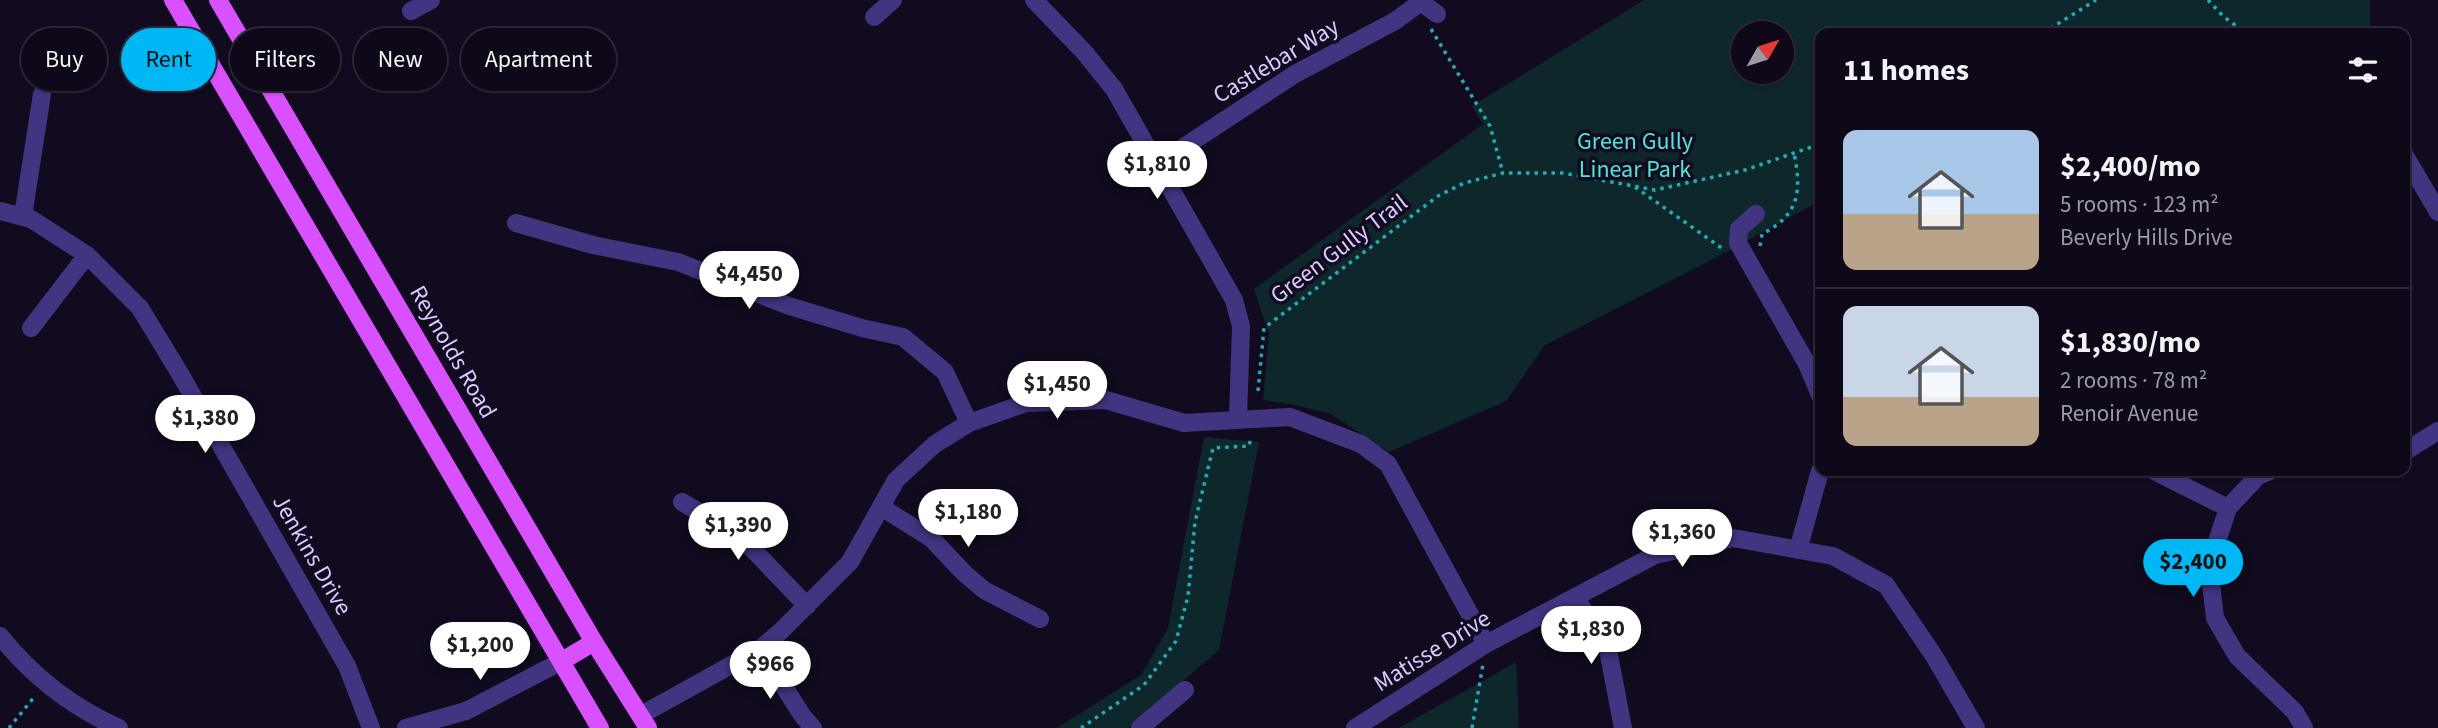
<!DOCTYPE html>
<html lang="en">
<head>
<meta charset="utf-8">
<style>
	:root { --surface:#0e0818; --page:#171121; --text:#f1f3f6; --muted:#9b9aa2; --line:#2e2937; --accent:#00b7f5 }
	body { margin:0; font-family:"Source Sans 3",sans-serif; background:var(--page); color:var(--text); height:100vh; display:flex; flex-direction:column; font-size:26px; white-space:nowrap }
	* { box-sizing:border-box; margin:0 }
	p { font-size:23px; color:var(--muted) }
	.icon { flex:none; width:38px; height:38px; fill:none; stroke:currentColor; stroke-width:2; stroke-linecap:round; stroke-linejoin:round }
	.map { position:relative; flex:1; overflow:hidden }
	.details { position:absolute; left:1815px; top:28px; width:595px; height:448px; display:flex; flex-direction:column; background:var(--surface); border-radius:14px; box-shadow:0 2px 5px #0004,0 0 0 2px var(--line) }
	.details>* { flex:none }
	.hud { position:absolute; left:21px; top:28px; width:665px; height:63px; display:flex; gap:14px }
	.needle { width:46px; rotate:51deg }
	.tools { position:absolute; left:1731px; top:21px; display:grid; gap:14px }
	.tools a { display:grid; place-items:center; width:63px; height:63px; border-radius:50%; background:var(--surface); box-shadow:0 2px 5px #0004,0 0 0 2px var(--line); font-size:35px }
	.price { position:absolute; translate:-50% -60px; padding:0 16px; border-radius:24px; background:#fff; color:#222; font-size:23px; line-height:46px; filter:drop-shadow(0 2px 4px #0008) }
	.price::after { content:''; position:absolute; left:50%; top:42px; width:21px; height:16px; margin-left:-10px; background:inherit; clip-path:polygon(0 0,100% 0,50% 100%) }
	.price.on { background:var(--accent); color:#111 }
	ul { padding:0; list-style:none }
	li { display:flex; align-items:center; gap:21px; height:175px; padding:0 28px }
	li+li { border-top:2px solid var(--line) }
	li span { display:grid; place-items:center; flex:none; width:196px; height:140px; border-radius:14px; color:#555 }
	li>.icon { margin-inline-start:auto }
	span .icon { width:84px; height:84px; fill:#fffc; stroke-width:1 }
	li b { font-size:30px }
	h2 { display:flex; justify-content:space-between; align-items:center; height:84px; padding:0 28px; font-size:30px }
	.tag { padding:0 24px; border-radius:32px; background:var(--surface); box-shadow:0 2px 5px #0004,0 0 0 2px var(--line); font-size:24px; line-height:63px }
	.tag.on { background:var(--accent); color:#111 }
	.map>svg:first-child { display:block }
	.green { fill:#0e272a; fill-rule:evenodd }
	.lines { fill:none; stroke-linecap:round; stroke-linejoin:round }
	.path { stroke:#27a9b7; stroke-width:3.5; stroke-dasharray:3.5 5; stroke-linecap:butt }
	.minor { stroke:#433482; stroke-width:18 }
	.major { stroke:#d951ff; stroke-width:18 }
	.labels { text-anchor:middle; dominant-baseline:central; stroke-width:7; stroke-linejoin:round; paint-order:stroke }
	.street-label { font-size:24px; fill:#d8caff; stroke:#120b20 }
	.park-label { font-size:24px; fill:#50e5d7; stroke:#120b20 }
</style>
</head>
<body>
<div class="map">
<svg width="2438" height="728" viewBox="0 0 2438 728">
	<rect width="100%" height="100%" fill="#120b20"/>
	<path class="green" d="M1644,0H2370V33H1820V201L1719,256L1545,345L1506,401L1389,452L1331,414L1295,405L1263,400L1269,335L1254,289L1483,124L1472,106ZM1743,33H1782V72H1743Z
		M1204,437L1259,442L1219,650L1128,728H1057L1141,675L1168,628Z
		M1516,662L1519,728H1399Z"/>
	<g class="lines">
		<path class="path" d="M2208,0L2224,17L2246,33
			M1431,29L1490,126L1503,173
			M2043,33L2096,0
			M1635,187L1723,249
			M1760,246L1762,234C1799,215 1802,192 1794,153
			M1258,391L1264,328L1438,196L1464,183L1503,173H1563L1655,190L1745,170L1820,144
			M9,728L35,696
			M1081,728L1144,685L1176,641L1188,596L1195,522L1213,448L1249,446L1251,437
			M1472,728L1483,664"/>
		<path class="minor" d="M1034,0L1085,53L1114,89L1234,300L1241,326L1238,419
			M1421,2L1437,14
			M411,11L431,0
			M874,17L893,0
			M2404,154L2438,212
			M1158,164L1295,74L1395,21L1421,2V0
			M0,211L31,219L87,255L140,308L179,372L347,666L371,728
			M1756,214L1739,229L1738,243L1807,364L1820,395
			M23,216L42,94
			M516,223L593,245L678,262L789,306L862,328L903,337L945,372L969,423
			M31,328L87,255
			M2404,452L2438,431
			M2154,471L2228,508
			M2270,471L2258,476L2228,508L2209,566L2215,618L2237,656L2295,712L2304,728
			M682,502L742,538L807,606
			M881,507L932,539L964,573L984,590L1040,619
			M1798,550L1820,471
			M1576,598L1608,650L1623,728
			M0,636C33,677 71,707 119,728
			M760,649L802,715L813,728
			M641,715L760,649L781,631L850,562L896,480L935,444L969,423L1026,403L1106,400L1184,423L1290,417L1361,444L1388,464L1486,644
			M406,728L466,711L562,661
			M1140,728L1185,690
			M1355,728L1486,644L1655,555L1733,538L1833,556L1886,585L1934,656L1976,728"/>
		<path class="major" d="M173,0L600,728
			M218,0L594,642L648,728
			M562,661L594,642"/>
	</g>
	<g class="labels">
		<g class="street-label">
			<text transform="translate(1276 61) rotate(-31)">Castlebar Way</text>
			<text transform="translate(1339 249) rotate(-37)">Green Gully Trail</text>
			<text transform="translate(453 352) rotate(60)">Reynolds Road</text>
			<text transform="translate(312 555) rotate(60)">Jenkins Drive</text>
			<text transform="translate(1432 651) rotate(-32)">Matisse Drive</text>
		</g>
		<g class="park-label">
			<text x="1635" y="141">Green Gully<tspan x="1635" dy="28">Linear Park</tspan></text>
		</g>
	</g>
</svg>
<div class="tools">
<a><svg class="needle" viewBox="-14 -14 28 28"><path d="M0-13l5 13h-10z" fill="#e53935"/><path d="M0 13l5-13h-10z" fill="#9b9aa2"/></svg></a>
</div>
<b class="price" style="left:1157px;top:201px">$1,810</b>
<b class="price" style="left:749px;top:311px">$4,450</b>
<b class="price" style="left:1057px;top:421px">$1,450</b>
<b class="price" style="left:205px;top:455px">$1,380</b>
<b class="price" style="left:968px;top:549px">$1,180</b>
<b class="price" style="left:738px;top:562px">$1,390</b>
<b class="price" style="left:1682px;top:569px">$1,360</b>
<b class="price on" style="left:2193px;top:599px">$2,400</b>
<b class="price" style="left:1591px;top:666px">$1,830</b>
<b class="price" style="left:480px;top:682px">$1,200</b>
<b class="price" style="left:770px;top:701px">$966</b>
<div class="hud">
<a class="tag">Buy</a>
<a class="tag on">Rent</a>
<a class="tag">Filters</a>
<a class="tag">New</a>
<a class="tag">Apartment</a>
</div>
<section class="details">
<h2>11 homes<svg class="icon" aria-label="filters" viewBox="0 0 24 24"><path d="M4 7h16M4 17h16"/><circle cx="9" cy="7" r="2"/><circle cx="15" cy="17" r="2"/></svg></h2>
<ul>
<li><span style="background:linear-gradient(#a9c7e8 60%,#b9a48a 0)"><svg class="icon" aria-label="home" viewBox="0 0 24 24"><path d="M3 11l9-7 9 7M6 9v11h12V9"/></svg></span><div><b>$2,400/mo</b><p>5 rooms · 123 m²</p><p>Beverly Hills Drive</p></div></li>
<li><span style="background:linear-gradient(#c9d6e8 65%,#b9a48a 0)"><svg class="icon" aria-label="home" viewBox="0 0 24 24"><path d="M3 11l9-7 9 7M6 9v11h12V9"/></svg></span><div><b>$1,830/mo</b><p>2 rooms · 78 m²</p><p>Renoir Avenue</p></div></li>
</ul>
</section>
</div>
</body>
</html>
